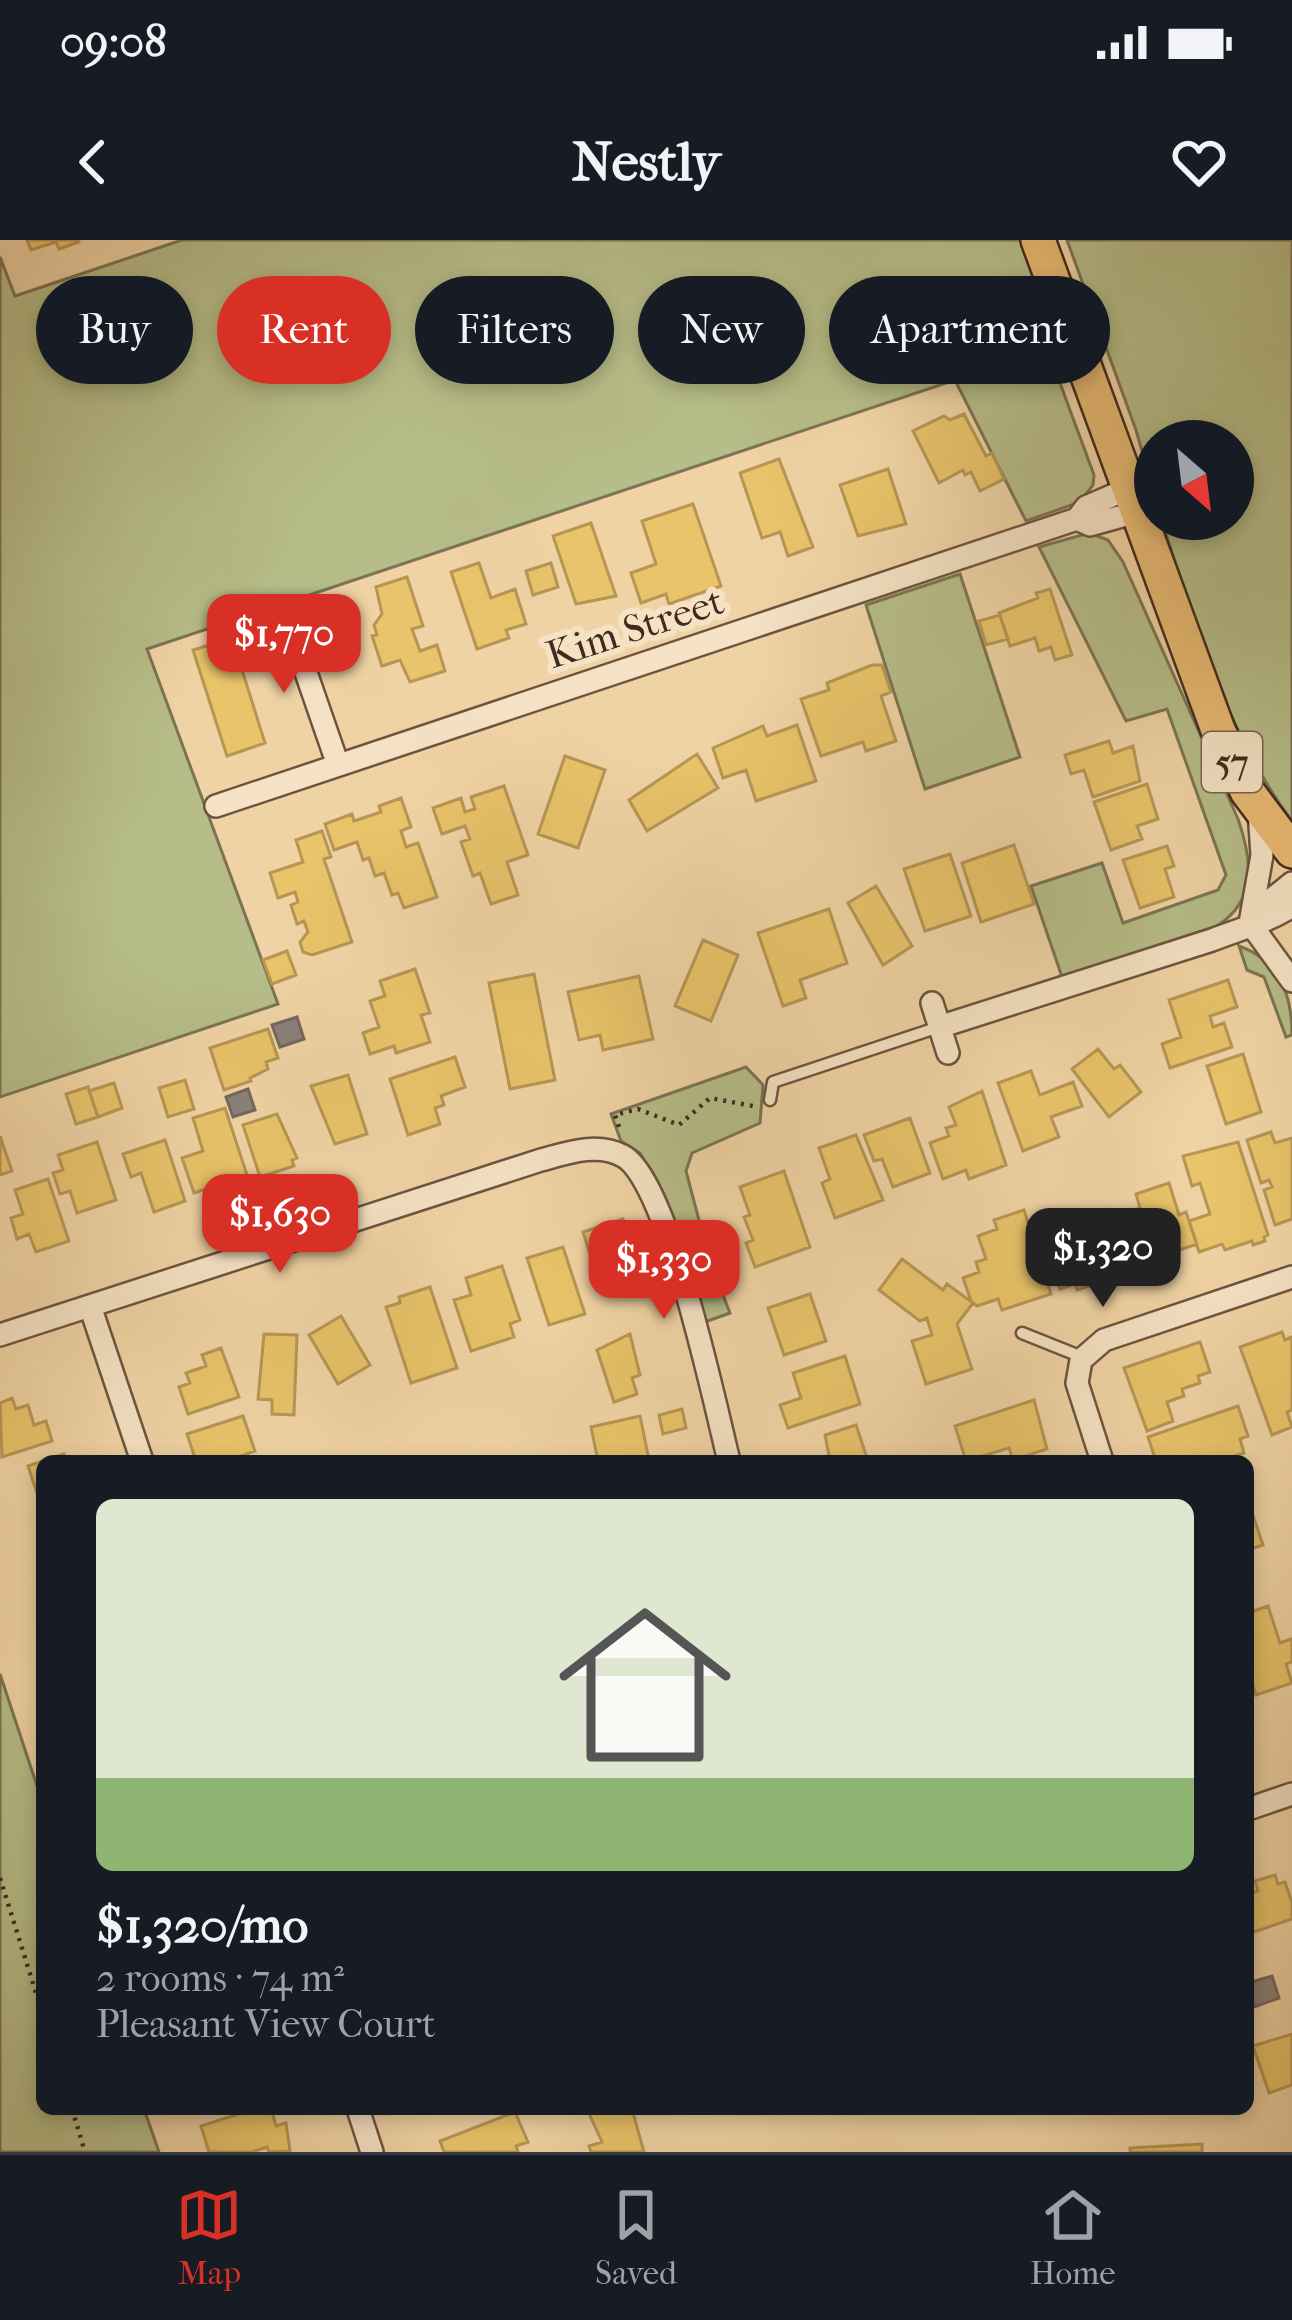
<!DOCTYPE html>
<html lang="en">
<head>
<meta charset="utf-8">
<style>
	:root { --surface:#171b24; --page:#20242c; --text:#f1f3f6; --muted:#9ea1a6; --line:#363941; --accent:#d93025 }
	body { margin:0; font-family:"IM FELL French Canon",serif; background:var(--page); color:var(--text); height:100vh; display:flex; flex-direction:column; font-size:45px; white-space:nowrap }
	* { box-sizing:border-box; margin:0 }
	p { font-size:39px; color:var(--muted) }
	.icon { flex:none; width:66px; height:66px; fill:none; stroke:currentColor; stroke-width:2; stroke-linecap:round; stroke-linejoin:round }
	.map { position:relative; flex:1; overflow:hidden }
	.sheet { position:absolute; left:36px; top:1215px; width:1218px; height:660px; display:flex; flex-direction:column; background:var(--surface); border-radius:18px; box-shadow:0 6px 18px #0003 }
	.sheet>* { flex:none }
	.banner { position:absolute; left:36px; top:36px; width:1221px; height:108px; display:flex; gap:24px }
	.needle { width:78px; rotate:152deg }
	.fabs { position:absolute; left:1134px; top:180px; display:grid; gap:24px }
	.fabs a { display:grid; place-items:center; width:120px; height:120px; border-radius:50%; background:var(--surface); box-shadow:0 6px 18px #0003; font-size:60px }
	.price { position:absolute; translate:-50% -102px; padding:0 27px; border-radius:24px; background:var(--accent); color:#fff; font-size:39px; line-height:78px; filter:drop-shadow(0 3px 6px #0008) }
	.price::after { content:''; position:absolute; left:50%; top:72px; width:36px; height:27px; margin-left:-18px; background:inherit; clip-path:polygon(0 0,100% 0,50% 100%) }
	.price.active { background:#222; color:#fff }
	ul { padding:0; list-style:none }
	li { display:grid; align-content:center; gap:24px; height:636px; padding:0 60px }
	li span { display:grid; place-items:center; height:372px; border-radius:18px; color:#555 }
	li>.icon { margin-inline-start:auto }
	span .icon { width:216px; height:216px; fill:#fffc; stroke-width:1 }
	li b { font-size:51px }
	.tag { padding:0 42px; border-radius:54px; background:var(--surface); box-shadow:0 6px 18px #0003; font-size:42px; line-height:108px }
	.tag.active { background:var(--accent); color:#fff }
	.status { display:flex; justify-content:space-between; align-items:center; height:84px; padding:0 60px; background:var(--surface); direction:ltr }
	.status svg { height:33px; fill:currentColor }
	header { display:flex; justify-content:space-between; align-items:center; height:156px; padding:0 60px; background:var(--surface); font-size:54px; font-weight:800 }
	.tab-bar { display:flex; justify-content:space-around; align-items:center; height:168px; border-top:3px solid var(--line); background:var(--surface); font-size:33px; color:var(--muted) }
	.tab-bar a { display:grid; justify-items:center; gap:6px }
	.tab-bar .active { color:var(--accent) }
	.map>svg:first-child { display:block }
	.green { fill:#b6bd88; stroke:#7c7454; stroke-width:3 }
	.homes { fill:#e9c46a; stroke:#b79654; stroke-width:3 }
	.industry { fill:#8a817c; stroke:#746760; stroke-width:3 }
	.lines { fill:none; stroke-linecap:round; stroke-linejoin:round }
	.lane-casing { stroke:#6d5440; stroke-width:15 }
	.street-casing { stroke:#6d5440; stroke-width:26 }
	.primary-casing { stroke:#412a1f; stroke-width:38 }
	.path { stroke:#412a1f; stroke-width:4.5; stroke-dasharray:3 6; stroke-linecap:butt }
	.lane { stroke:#f5e2c4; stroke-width:10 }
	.street { stroke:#f5e2c4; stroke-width:21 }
	.primary { stroke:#e8ba72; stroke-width:33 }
	.labels { text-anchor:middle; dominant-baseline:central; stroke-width:12; stroke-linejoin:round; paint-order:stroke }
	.shield { fill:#f5e2c4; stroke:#776150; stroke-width:3 }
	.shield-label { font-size:36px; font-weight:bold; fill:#412a1f }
	.street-label { font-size:39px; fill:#412a1f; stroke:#f5e2c4 }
</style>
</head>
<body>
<div class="status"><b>09:08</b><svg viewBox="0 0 49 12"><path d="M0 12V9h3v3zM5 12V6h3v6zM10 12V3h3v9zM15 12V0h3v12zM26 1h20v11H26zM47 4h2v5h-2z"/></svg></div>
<header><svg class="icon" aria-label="back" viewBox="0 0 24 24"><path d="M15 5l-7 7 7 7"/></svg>Nestly<svg class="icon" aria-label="heart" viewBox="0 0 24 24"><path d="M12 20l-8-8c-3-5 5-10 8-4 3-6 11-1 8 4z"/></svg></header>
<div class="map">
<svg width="1292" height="1912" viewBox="0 0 1292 1912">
	<rect width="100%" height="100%" fill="#f0d3a4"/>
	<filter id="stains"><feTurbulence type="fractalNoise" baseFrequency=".00167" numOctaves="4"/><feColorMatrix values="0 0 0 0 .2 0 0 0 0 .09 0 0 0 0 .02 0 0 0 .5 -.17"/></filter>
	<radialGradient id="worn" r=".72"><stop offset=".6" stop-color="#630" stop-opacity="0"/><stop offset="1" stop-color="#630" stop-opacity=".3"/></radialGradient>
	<path class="green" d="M182,0H1021L1049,77L1047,103L1050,116L1094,235L1093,245L1080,262L1026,281L955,140L147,409L278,764L0,857V17L15,56Z
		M1067,0H1292V581C1226,493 1196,383 1161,279H1233V201H1155V256L1136,190Z
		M1089,293L1108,300L1123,322L1238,579C1252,619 1258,660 1217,686L1062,737L1031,646L1102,623L1123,683L1218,650L1226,635L1167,469L1126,481L1039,307Z
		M960,334L1020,517L925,549L866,365Z
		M1239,706C1280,720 1292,755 1292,795L1286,797L1264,737L1247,730Z
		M746,827L763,845L760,883L692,913L686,931L710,1022L730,1073L705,1082L657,942L640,913L621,901L611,874Z
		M0,1434L42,1561V1869H144L159,1912H0Z"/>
	<path class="homes" d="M27,0H78L79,2L59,9L56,2L31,10Z
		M964,174L986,216L992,213L1004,239L980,251L971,232L965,235L963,230L939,243L913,191L944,176L950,180Z
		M779,219L813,307L788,316L780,292L762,298L740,233Z
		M888,229L906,284L858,296L840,245Z
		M693,264L721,346L669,364L666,354L641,363L631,333L656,324L642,281Z
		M591,283L616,356L576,364L553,296Z
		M479,323L491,358L515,349L526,384L506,390L509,398L477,409L451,332Z
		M551,323L558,347L533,355L526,331Z
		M407,337L423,386L412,389L420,411L437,405L445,431L410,442L400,420L382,426L372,396L377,395L374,385L382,374L376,347Z
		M1050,349L1072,415L1055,420L1051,407L1039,411L1035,398L1010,406L999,373L1038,358L1036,353Z
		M1000,375L1008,399L986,405L979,381Z
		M232,398L265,503L227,516L193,410Z
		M872,425H882L891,452L881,456L896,501L866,511L863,502L821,516L801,459L829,450L827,443Z
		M797,485L816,541L756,561L746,530L723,538L713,508L763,486L767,496Z
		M1109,501L1113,513L1133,506L1140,541L1093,557L1084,530L1071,534L1065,515Z
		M697,514L718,548L647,591L629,560Z
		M565,516L605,530L578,608L538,594Z
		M1147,544L1158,579L1137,586L1142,599L1111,610L1094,562Z
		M504,546L528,615L507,622L518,655L491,664L480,633L473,636L461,602L470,599L465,586L442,594L433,568L461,558L465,572L475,569L471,557Z
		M401,558L411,587L401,591L406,607L418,603L437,657L404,668L398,653L392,655L384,633L375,636L369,618L363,620L357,602L334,610L325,584L352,574L354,581L381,572L379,566Z
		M322,591L331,617L324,619L352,702L312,715L303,712L300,702L308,692L304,681L297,684L291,665L298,662L295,652L278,658L270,633L303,622L296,600Z
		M1014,605L1034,664L981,682L962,623Z
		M1167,606L1174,626L1165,629L1174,657L1140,668L1123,620Z
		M950,614L971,676L925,691L904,629Z
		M876,646L912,706L883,725L848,663Z
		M829,669L847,723L800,740L806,758L783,766L758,693Z
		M703,700L738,715L711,781L675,766Z
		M287,711L296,735L272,744L263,720Z
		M415,729L430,773L421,775L430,802L396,813L394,806L370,814L363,793L379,787L370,761L385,756L380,741Z
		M534,734L555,840L510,849L489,743Z
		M639,736L653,799L603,810L600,795L579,800L568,752Z
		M1228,740L1237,767L1210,776L1213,787L1224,783L1232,807L1170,828L1162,804L1181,797L1169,760Z
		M268,789L278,818L266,822L268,829L250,838L251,841L224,850L210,808Z
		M1098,809L1114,829L1120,825L1141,852L1109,877L1072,829Z
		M1243,814L1261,872L1226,884L1207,826Z
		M455,817L465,847L441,856L444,865L435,868L440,884L408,895L390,839Z
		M1031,831L1040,855L1073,842L1082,866L1051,877L1059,897L1023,911L998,843Z
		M348,835L367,894L335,904L311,846Z
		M185,840L194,869L168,877L159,848Z
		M114,843L122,868L98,877L89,851Z
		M88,847L98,877L76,884L66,854Z
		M982,851L1006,925L969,939L966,930L943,939L930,903L949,896L946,888L956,885L949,867Z
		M225,868L247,935L194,953L182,918L203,911L193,878Z
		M277,874L297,918L292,920L294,926L260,937L243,885Z
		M910,878L930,933L893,947L882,919L874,921L864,895Z
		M1271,892L1275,903L1292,898V979L1275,985L1264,950L1272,947L1269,940L1261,943L1247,900Z
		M856,895L883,960L835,978L822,943L830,939L819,908Z
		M0,896L12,931L0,935Z
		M165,900L185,961L154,972L141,933L131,937L123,914Z
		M97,902L116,960L77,973L70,951L60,954L53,933L63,930L58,915Z
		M1238,902L1268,995L1264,997L1265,1001L1253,1005L1252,1001L1225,1010L1222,1004L1199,1012L1189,981L1210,974L1200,943L1192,946L1183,916Z
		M784,931L810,1007L755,1027L746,1003L753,1000L744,977L750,975L740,947Z
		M48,939L69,1001L36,1012L29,994L17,999L11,978L23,974L15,950Z
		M1169,943L1179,975L1186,972L1197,1004L1174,1012L1176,1018L1156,1025L1151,1032L1136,1033L1117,976L1140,968L1136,954Z
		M1024,970L1051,1054L1002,1070L998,1059L977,1066L971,1061L963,1038L979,1032L976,1022L986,1019L978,996L997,989L994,980Z
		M1069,978L1071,986L1084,982L1089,997L1113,989L1122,1016L1100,1023L1104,1034L1090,1039L1092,1045L1077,1050L1075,1044L1060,1049L1045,1003L1050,1001L1044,986Z
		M623,979L641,1036L601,1049L583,992Z
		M563,1007L585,1074L549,1085L527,1018Z
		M902,1019L943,1050L947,1044L973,1063L957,1084L972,1129L926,1144L912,1101L932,1095L927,1078L920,1081L879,1050Z
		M502,1026L520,1080L510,1084L514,1097L471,1111L454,1060L471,1055L466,1038Z
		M430,1047L457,1128L411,1143L386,1067L400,1063L399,1057Z
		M810,1054L826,1101L784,1115L768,1068Z
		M341,1076L370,1125L338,1144L309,1095Z
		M1282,1092L1285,1100L1292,1097V1170L1287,1172L1292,1187L1272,1195L1240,1107Z
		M264,1094L297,1095L294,1175L272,1174V1160L258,1159Z
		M630,1094L640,1135L632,1138L637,1154L614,1162L597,1110Z
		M1200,1102L1210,1132L1198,1136L1200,1143L1182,1149L1184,1156L1167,1162L1173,1181L1147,1191L1124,1128Z
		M221,1108L239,1157L188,1174L179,1147L190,1143L186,1133L206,1126L202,1115Z
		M845,1116L860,1164L788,1188L780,1165L801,1158L793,1133Z
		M12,1158L16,1169L28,1165L34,1185L46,1181L52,1201L2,1217L0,1163Z
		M1034,1160L1047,1209L1013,1220L1009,1208L966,1221L955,1186Z
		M1238,1166L1248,1196L1240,1199L1244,1213L1220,1221H1156L1148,1197Z
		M682,1169L686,1188L663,1194L659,1175Z
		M243,1176L255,1211L235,1218L236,1221H196L187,1194Z
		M640,1176L649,1220L598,1221L591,1187Z
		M856,1185L868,1221H830L825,1195Z
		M64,1214L66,1221H42V1268L28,1226Z
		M1248,1261L1263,1305L1248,1310Z
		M1268,1366L1280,1403L1291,1399L1292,1403V1422L1286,1424L1292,1443L1256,1455L1248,1430V1373Z
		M1275,1635L1278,1644L1285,1642L1292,1663V1679L1248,1694V1654L1258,1651L1255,1641Z
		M1292,1794V1845L1269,1853L1253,1806Z
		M254,1869H271L276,1886L286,1883L290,1911L269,1912L267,1907L252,1912H209L201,1886Z
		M587,1869H632L644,1912H591L589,1906L602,1902Z
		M515,1872L528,1902L516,1906L518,1912H444L440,1901Z
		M1202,1904V1912H1130V1908Z"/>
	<path class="industry" d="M297,777L304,799L280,807L272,785Z
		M248,849L255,870L233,877L226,857Z
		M1272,1736L1279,1758L1254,1767L1248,1743Z"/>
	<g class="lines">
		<defs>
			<path id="lane" d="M770,860L773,842L939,787
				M1022,1093L1082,1117"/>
			<path id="street" d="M1077,279L1090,285L1137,272
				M284,369L338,525
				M216,566L1077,279L1086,267L1128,249
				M1250,683L1262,615L1259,571
				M1250,683L1292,741
				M1250,683L1262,667L1292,643
				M932,763L948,813
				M939,787L1212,700C1240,689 1268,682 1292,666
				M90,1066L142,1221
				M0,1095L541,920C567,913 597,902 623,916C668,940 715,1165 729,1221
				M1102,1221L1077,1143L1081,1120L1104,1100L1292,1037
				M1248,1569L1292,1554
				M358,1869L372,1912"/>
			<path id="primary" d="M1038,0L1218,490L1247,551L1292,611"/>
		</defs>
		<use href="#lane" class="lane-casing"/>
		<use href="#street" class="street-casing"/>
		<use href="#primary" class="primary-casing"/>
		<path class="path" d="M619,887L615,875L638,869L679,885L710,858L753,866
			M0,1638L42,1772
			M72,1869L85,1912"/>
		<use href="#lane" class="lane"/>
		<use href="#street" class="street"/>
		<use href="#primary" class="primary"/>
	</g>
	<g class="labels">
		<rect class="shield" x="1202" y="492" width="60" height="60" rx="9"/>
		<g class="shield-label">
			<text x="1232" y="522">57</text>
		</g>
		<g class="street-label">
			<text transform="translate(635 388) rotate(-18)">Kim Street</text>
		</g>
	</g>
	<rect width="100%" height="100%" filter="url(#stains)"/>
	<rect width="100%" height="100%" fill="url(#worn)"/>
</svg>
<div class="fabs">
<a><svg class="needle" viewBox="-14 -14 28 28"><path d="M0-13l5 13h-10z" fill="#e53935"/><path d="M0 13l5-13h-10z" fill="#9ea1a6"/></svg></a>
</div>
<b class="price" style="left:284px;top:456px">$1,770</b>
<b class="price" style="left:280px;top:1036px">$1,630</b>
<b class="price active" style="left:1103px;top:1070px">$1,320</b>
<b class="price" style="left:664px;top:1082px">$1,330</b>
<div class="banner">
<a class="tag">Buy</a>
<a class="tag active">Rent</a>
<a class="tag">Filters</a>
<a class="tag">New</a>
<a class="tag">Apartment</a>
</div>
<section class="sheet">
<ul>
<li><span style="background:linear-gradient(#dfe7d0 75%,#8fb573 0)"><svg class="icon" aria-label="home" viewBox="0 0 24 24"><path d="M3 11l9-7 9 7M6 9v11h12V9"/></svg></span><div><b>$1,320/mo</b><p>2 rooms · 74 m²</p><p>Pleasant View Court</p></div></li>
</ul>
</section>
</div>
<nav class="tab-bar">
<a class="active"><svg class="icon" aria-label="map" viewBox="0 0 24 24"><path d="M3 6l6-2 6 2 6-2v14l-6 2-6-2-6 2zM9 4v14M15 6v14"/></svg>Map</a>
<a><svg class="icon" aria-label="saved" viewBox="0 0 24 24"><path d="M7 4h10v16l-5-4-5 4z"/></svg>Saved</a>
<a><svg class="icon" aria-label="home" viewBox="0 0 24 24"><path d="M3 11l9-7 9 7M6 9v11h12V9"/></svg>Home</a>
</nav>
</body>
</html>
